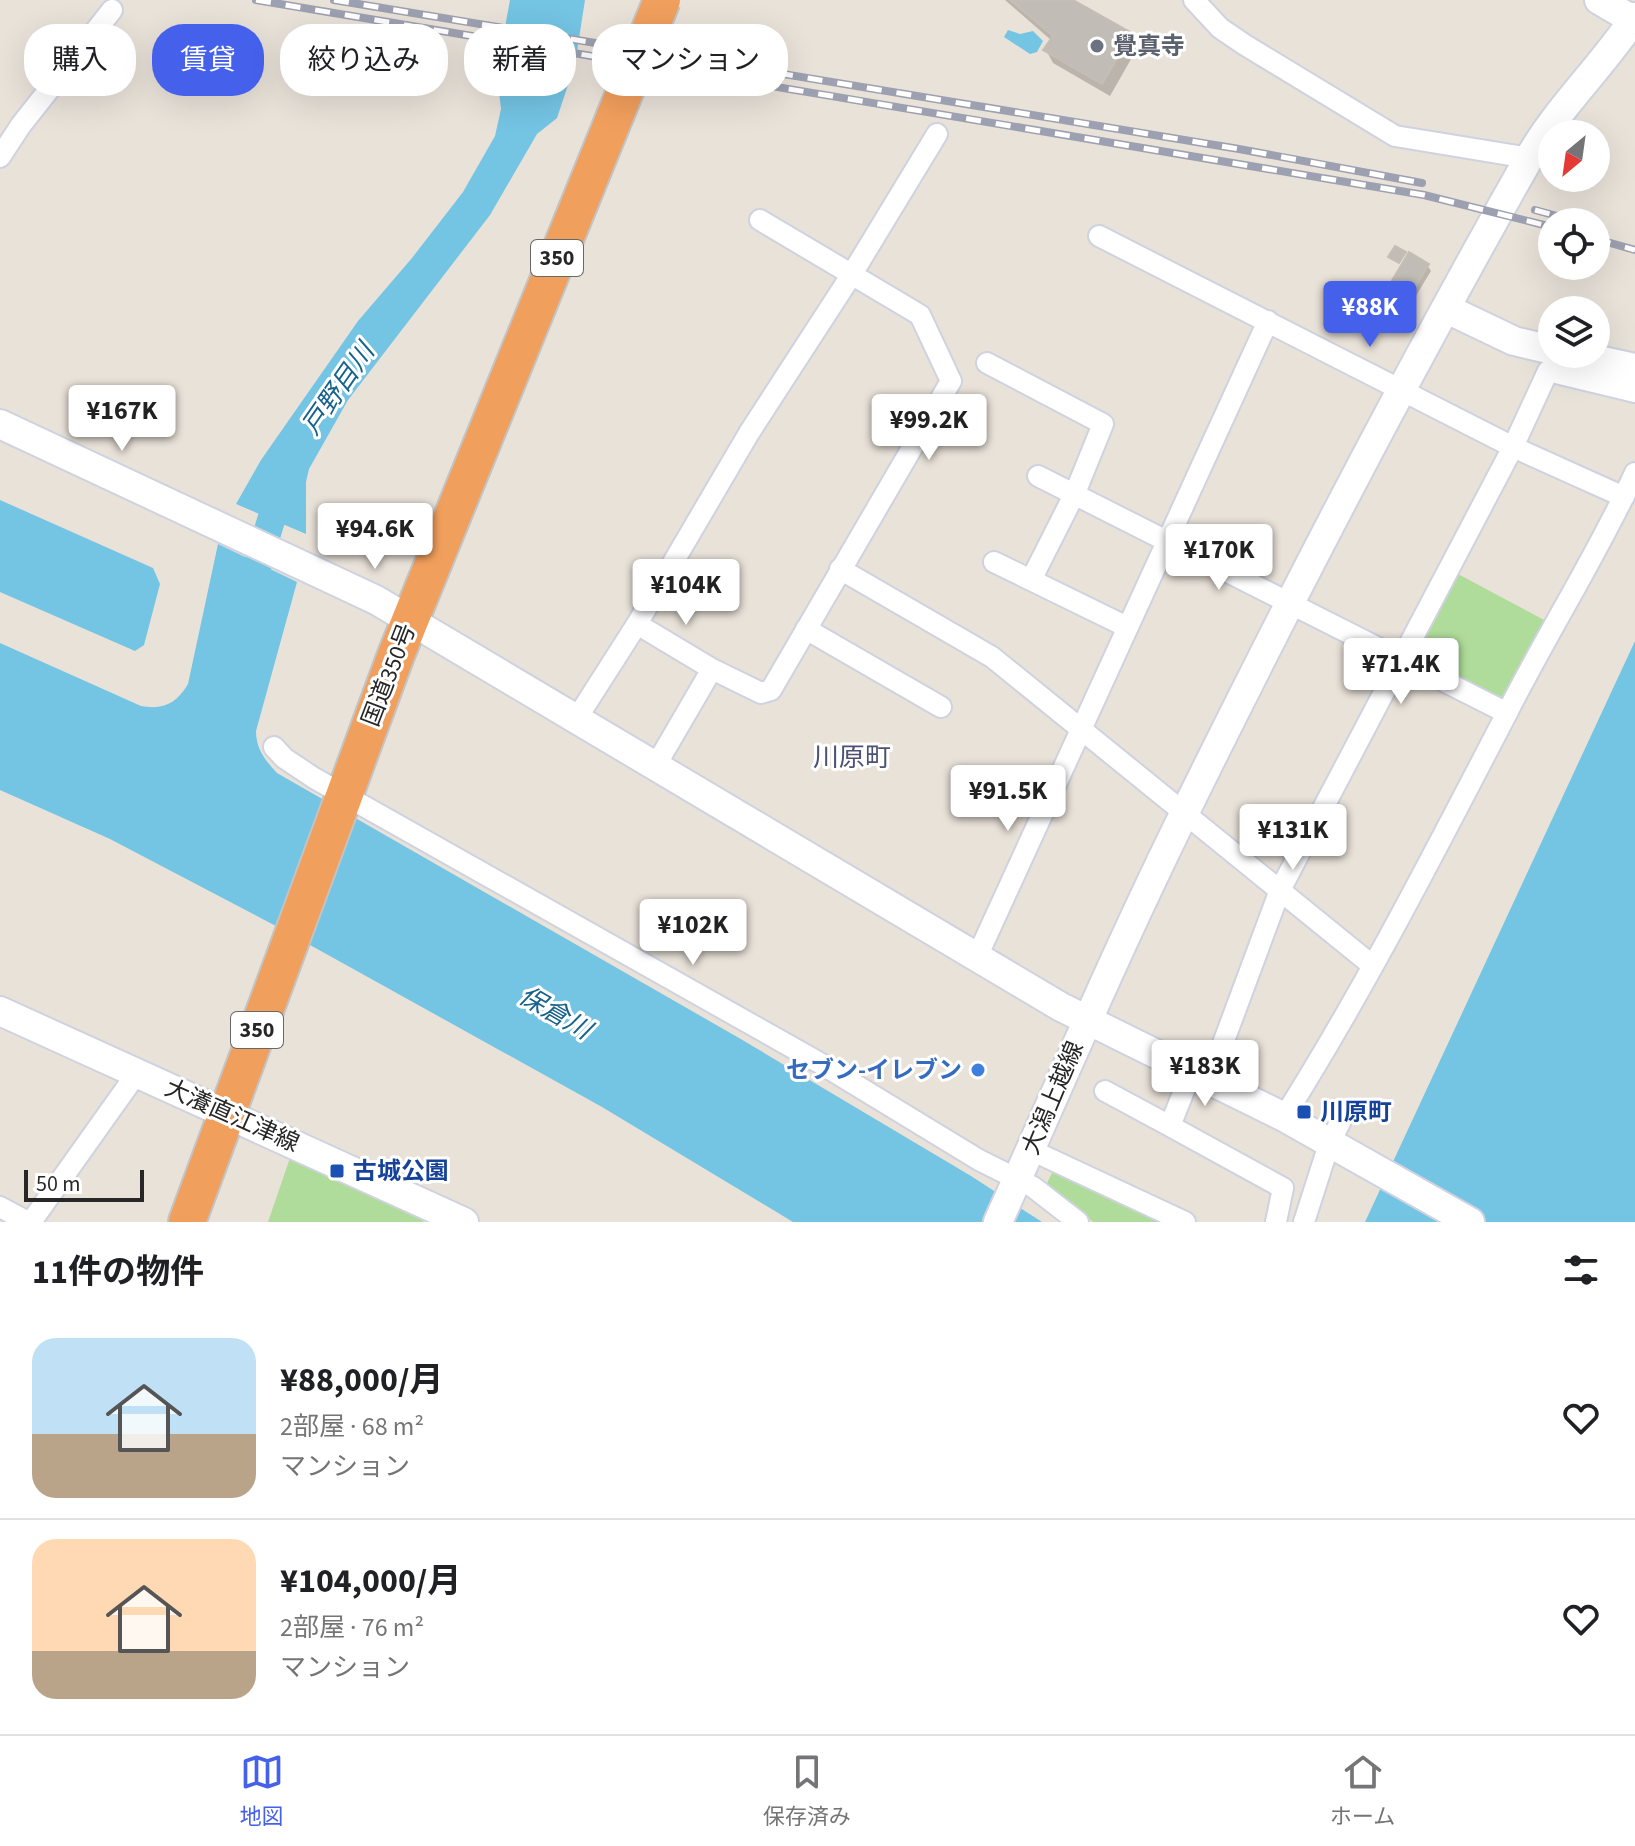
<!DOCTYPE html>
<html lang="ja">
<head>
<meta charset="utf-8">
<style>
	:root { --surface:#fff; --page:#f2f2f2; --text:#202124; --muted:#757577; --line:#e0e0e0; --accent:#4561eb }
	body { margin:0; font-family:"Source Sans 3","Noto Sans JP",sans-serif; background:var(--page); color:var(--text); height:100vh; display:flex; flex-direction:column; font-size:30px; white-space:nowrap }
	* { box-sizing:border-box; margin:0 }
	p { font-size:26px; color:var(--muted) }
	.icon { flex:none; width:44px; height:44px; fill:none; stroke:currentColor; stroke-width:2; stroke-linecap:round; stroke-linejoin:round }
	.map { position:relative; height:1222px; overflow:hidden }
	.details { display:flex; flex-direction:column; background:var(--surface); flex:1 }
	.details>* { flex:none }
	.guide { position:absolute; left:24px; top:24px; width:800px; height:72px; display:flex; gap:16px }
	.needle { width:52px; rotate:209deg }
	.tools { position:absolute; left:1538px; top:120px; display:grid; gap:16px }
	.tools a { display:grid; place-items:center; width:72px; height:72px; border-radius:50%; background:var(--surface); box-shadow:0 8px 32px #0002; font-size:40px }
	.scale { position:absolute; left:24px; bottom:20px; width:120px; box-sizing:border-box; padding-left:8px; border:4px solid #272727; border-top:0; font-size:22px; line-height:28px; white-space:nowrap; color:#272727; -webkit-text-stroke:6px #fff; paint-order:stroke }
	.price { position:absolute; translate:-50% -68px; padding:0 18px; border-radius:8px; background:#fff; color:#222; font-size:26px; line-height:52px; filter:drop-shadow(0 2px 4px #0008) }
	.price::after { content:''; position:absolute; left:50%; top:48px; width:24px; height:18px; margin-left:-12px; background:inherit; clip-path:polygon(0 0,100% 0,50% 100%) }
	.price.current { background:var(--accent); color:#fff }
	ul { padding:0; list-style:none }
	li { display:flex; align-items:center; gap:24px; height:200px; padding:0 32px }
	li+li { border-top:2px solid var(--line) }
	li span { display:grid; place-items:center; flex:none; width:224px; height:160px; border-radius:24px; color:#555 }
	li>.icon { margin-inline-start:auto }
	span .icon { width:96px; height:96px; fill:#fffc; stroke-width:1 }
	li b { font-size:34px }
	h2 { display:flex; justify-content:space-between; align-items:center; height:96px; padding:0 32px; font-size:34px }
	.chip { padding:0 28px; border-radius:32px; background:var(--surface); box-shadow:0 8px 32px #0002; font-size:28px; line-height:72px }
	.chip.current { background:var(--accent); color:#fff }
	.menu { display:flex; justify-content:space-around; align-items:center; height:112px; border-top:2px solid var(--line); background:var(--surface); font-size:22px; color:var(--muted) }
	.menu a { display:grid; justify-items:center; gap:4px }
	.menu .current { color:var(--accent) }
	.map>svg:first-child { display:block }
	.green { fill:#afdc9a }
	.water { fill:#74c4e4 }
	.shadow { fill:#0003 }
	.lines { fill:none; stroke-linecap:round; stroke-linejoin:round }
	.river { stroke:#74c4e4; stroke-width:28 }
	.building { fill:#c1bcb6; stroke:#c4beb4; stroke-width:2 }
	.street-casing { stroke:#cfd2df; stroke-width:24 }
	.secondary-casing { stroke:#cfd2df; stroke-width:32 }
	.highway-casing { stroke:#c3c3c3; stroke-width:40 }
	.street { stroke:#fff; stroke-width:20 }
	.secondary { stroke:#fff; stroke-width:28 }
	.highway { stroke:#f19f5d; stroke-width:36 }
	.rail-casing { stroke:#9da0b0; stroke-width:8 }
	.rail { stroke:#fff; stroke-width:5; stroke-dasharray:15; stroke-linecap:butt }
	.highway-bridge-casing { stroke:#c3c3c3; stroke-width:40; stroke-linecap:butt }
	.highway-bridge { stroke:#f19f5d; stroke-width:36 }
	.worship-dot { fill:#6b7280; stroke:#fff; stroke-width:3 }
	.shop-dot { fill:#3f7fe0; stroke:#fff; stroke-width:3 }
	.transit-dot { fill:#1a4fb4; stroke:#fff; stroke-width:3 }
	.labels { text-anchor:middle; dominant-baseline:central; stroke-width:6; stroke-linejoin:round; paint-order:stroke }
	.shield { fill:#fff; stroke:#686868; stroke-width:2 }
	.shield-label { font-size:22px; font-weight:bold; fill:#272727 }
	.worship-label { font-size:24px; font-weight:bold; fill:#5b616d; stroke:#fff; text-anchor:start }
	.street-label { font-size:24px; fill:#272727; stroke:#fff }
	.shop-label { font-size:24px; font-weight:bold; fill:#366cbe; stroke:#fff; text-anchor:end }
	.transit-label { font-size:24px; font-weight:bold; fill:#164399; stroke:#fff; text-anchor:start }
	.water-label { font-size:26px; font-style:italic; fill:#17628b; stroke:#fff }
	.neighbourhood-label { font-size:26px; fill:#4c5273; stroke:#fff }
</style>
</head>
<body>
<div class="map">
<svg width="1635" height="1222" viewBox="0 0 1635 1222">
	<rect width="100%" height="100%" fill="#e9e2d9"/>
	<path class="green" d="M1458,574L1546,621L1504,700L1416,653Z
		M291,1155L426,1217L423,1222H268Z
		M1054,1169L1170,1222H1093L1047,1183Z"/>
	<path class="water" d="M510,0H585L575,64L557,118L537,134L490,215L348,400L309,469L306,482V534L236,504L261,460L358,321L412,258L463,192L495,136L501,109L498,84L501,49Z
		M1008,30L1020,34L1033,31L1043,41L1037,52L1030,54L1004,37Z
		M0,500L153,568L160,584L144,645L135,651L0,592Z
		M218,544L297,582L256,731C256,749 265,760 277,773L739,1038L971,1176L1042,1222H793L602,1107L274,925L110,839L0,790V643L141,706C163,710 176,704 188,684Z
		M1635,641V1222H1365Z"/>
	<path class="shadow" d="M1005,0H1068L1130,34L1138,47L1110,96L1053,63L1046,50L1052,41Z
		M1427,265L1431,271L1406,312L1389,302L1386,296Z"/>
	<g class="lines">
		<path class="river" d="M256,570L282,484"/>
	</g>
	<path class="building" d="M1010,0H1073L1132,33L1102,84L1043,50L1053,36Z
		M1395,246L1406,252L1399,263L1388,257Z
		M1409,252L1429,264L1402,308L1383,296Z"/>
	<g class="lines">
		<defs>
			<path id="street" d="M1194,0L1220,28L1245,45L1395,136L1529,158
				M0,157L21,125L112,10
				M1099,236L1513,447L1624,497
				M987,363L1103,424L1075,493L1031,580
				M1038,476L1507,713
				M994,562L1127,627
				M840,569L992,657L1373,966
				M637,624L749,433L852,274L937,134
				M806,629L941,707
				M712,669L761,693L771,690L951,381L920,315L760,220
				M577,718L637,624L712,669L656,765
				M274,747L284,758L314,778L818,1062L979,1160L1033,1187L1078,1222
				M976,959L1268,321
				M1191,1073L1170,1126L1283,1188L1276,1222
				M1209,1081L1280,890L1513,447L1548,371L1635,392
				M1105,1091L1170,1126
				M1284,1117C1366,987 1436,849 1507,713C1548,632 1597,555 1635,473
				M1031,1150L1185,1222
				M0,1207L28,1222
				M31,1222L137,1073
				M1304,1222L1330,1141L1340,1123"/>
			<path id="secondary" d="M1599,0L1633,20
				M1447,309L1514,341L1552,350
				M1571,354L1635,368
				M0,424L376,600L1061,1007L1284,1117L1470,1222
				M0,1011L464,1222
				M998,1222C1060,1084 1119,945 1186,810C1294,591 1407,373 1528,160C1557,108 1602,67 1635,17"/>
			<path id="highway" d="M187,1222L396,655L615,116"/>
		</defs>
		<use href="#street" class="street-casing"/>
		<use href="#secondary" class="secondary-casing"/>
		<use href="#highway" class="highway-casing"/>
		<use href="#street" class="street"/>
		<use href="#secondary" class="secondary"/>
		<use href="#highway" class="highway"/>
		<defs>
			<path id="rail" d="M256,0L1424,195L1552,227
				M334,0L1239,149L1422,183
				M1535,210L1579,222
				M1596,239L1635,250"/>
		</defs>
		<use href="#rail" class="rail-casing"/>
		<use href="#rail" class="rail"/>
		<defs>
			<path id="highway-bridge" d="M615,116L662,0"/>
		</defs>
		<use href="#highway-bridge" class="highway-bridge-casing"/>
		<use href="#highway-bridge" class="highway-bridge"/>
	</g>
	<circle class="worship-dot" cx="1097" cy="46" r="8"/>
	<circle class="shop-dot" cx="978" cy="1070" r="8"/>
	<g class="transit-dot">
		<rect x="1296" y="1104" width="16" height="16" rx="4"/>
		<rect x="329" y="1163" width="16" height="16" rx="4"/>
	</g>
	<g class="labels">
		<g class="shield">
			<rect x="531" y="240" width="52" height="36" rx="6"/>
			<rect x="231" y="1012" width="52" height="36" rx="6"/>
		</g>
		<g class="shield-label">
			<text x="557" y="258">350</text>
			<text x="257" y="1030">350</text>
		</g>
		<g class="worship-label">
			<text x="1113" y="46">覺真寺</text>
		</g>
		<g class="street-label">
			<text transform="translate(389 675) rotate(-69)">国道350号</text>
			<text transform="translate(1053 1098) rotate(-67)">大潟上越線</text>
			<text transform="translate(232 1116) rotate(24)">大瀁直江津線</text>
		</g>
		<g class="shop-label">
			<text x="962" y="1070">セブン-イレブン</text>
		</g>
		<g class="transit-label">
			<text x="1320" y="1112">川原町</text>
			<text x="353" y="1171">古城公園</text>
		</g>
		<g class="water-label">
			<text transform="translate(338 389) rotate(-55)">戸野目川</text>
			<text transform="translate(555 1013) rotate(30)">保倉川</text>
		</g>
		<g class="neighbourhood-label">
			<text x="852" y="757">川原町</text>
		</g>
	</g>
</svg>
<div class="tools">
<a><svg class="needle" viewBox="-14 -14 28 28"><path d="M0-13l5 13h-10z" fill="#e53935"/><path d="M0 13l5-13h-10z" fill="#757577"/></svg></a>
<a><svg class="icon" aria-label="locate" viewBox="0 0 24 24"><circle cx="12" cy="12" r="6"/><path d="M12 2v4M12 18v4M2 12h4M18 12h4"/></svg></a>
<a><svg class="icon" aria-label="layers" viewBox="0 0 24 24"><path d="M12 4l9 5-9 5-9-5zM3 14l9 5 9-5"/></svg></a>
</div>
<div class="scale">50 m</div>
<b class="price current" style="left:1370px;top:349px">¥88K</b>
<b class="price" style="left:122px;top:453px">¥167K</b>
<b class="price" style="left:929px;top:462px">¥99.2K</b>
<b class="price" style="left:375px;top:571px">¥94.6K</b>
<b class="price" style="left:1219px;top:592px">¥170K</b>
<b class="price" style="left:686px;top:627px">¥104K</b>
<b class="price" style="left:1401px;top:706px">¥71.4K</b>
<b class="price" style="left:1008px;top:833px">¥91.5K</b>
<b class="price" style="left:1293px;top:872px">¥131K</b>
<b class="price" style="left:693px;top:967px">¥102K</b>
<b class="price" style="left:1205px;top:1108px">¥183K</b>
<div class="guide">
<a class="chip">購入</a>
<a class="chip current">賃貸</a>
<a class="chip">絞り込み</a>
<a class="chip">新着</a>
<a class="chip">マンション</a>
</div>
</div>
<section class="details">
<h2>11件の物件<svg class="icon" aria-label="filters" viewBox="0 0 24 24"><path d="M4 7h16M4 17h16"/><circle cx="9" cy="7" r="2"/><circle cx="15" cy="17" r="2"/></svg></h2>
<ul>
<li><span style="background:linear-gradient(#bfe0f5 60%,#b9a48a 0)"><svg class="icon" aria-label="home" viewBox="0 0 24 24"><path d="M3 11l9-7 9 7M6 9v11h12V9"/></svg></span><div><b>¥88,000/月</b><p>2部屋 · 68 m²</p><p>マンション</p></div><svg class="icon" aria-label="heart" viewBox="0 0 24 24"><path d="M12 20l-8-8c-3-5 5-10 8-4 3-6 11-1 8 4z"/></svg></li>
<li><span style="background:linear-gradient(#ffd9b3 70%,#b9a48a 0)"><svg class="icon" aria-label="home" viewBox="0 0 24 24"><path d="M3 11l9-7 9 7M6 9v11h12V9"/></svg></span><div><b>¥104,000/月</b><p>2部屋 · 76 m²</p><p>マンション</p></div><svg class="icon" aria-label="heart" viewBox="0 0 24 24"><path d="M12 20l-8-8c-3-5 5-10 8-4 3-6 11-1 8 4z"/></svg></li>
</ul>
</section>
<nav class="menu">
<a class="current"><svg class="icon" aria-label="map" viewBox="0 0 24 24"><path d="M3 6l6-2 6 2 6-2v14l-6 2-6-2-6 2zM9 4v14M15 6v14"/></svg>地図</a>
<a><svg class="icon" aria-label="saved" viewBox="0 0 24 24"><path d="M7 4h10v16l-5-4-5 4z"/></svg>保存済み</a>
<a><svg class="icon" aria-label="home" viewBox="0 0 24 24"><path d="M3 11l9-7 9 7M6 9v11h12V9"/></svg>ホーム</a>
</nav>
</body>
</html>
